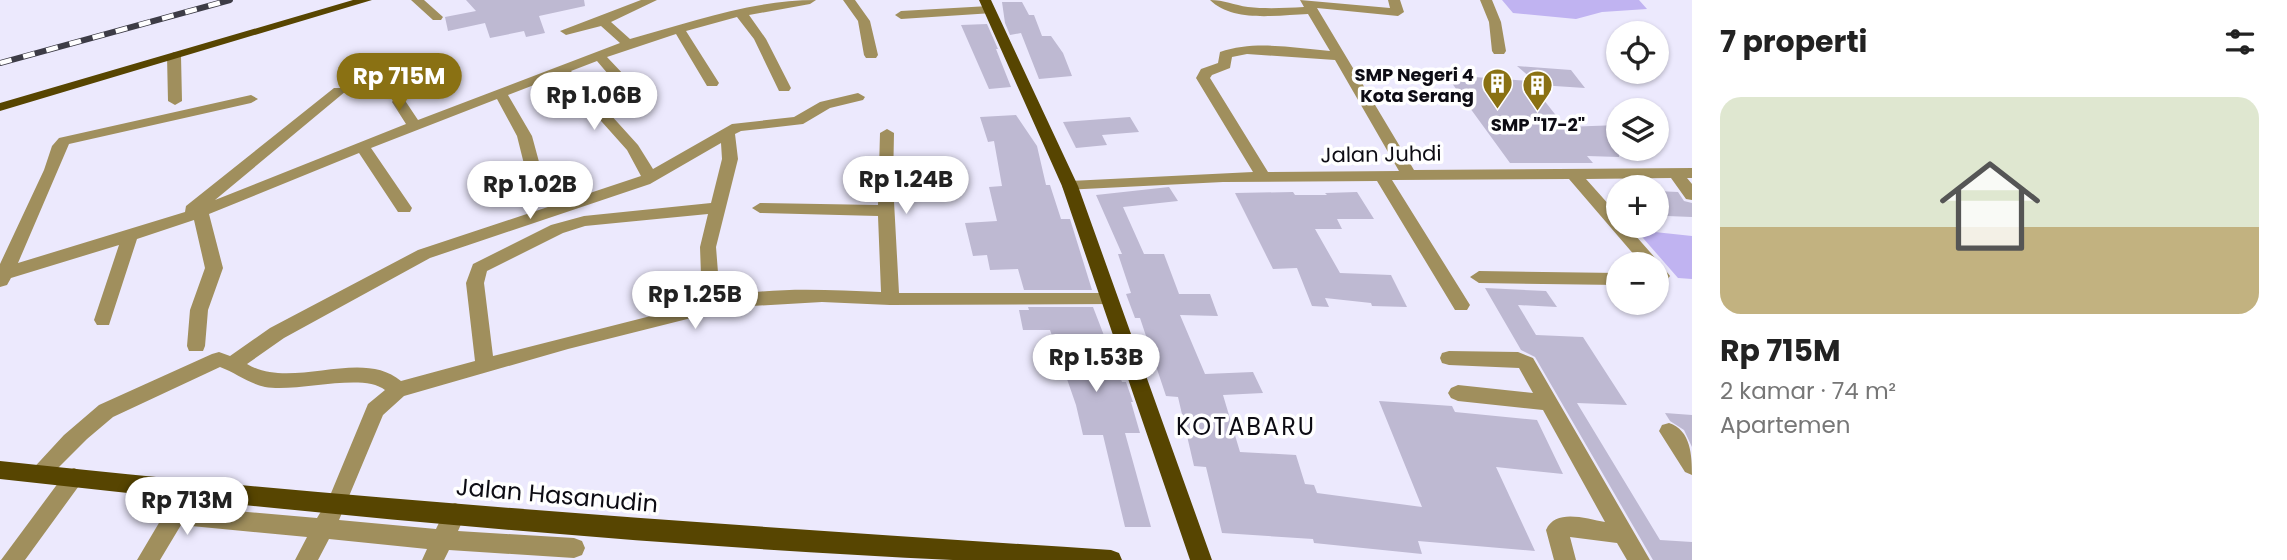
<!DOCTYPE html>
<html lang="id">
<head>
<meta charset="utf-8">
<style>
	:root { --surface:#fff; --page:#f2f2f2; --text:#222; --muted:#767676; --line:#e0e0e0; --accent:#8a7113 }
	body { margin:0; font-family:Poppins,sans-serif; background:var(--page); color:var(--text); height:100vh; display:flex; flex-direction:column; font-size:26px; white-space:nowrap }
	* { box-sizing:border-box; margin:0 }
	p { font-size:23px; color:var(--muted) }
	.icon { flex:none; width:38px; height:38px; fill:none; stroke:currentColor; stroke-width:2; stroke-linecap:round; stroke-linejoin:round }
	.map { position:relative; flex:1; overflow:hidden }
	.drawer { display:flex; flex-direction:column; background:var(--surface); width:595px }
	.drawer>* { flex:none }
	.buttons { position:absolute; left:1606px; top:21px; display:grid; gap:14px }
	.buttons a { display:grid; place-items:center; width:63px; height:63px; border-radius:50%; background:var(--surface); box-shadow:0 2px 5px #0004; font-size:35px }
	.price { position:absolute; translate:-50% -60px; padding:0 16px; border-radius:24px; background:#fff; color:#222; font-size:23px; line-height:46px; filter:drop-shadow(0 2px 4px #0008) }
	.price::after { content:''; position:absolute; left:50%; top:42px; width:21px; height:16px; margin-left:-10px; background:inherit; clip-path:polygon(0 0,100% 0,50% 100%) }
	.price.active { background:var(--accent); color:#fff }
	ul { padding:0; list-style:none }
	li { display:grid; align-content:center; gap:14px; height:371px; padding:0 28px }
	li+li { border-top:2px solid var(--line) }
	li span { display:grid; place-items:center; height:217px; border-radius:21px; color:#555 }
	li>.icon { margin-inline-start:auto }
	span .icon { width:126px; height:126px; fill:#fffc; stroke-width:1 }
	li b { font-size:30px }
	h2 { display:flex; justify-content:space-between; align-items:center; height:84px; padding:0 28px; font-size:30px }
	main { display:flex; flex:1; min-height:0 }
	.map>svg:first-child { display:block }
	.green { fill:#c0b3f1 }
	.building { fill:#beb9d2 }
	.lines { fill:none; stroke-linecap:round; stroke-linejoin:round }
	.minor { fill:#a08f5d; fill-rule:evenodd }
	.major { fill:#574501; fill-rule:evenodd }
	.rail-casing { stroke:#3d3c46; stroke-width:6 }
	.rail { stroke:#fff; stroke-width:4.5; stroke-dasharray:12; stroke-linecap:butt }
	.labels { text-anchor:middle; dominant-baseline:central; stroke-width:7; stroke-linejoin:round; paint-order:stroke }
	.far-poi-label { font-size:18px; font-weight:bold; fill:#0d0c14; stroke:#fff; text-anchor:end }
	.street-label { font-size:21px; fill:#0d0c14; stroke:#fff }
	.quarter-label { font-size:24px; letter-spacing:2px; fill:#0d0c14; stroke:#fff }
	.near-street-label { font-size:24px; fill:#0d0c14; stroke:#fff }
</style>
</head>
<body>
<main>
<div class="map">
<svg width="1692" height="560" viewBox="0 0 1692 560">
	<rect width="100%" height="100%" fill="#ece9fd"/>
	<path class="green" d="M1502,0H1639L1647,9L1602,12L1576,19L1513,13Z
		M1636,230L1692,236V279L1678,278Z"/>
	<path class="building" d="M466,0H584L585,6L539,16L545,33L526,37L524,31L490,38L485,23L448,31L445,17L476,11Z
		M1002,2H1022L1029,15H1034L1042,36H1051L1063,53L1072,76L1039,79L1021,33L1010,35L1005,23Z
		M987,24L998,49H996L1011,87L989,89L961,25Z
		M1517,66L1571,70L1585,88L1539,85Z
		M1446,75L1529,81L1565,127L1619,125V157L1587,156L1593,163H1510Z
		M1016,115L1037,146L1046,185H1050L1061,219H1070L1092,290H1024L1018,269L990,270L987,255L973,256L965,223L997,221L989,187L1002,186L994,141L988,142L980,117Z
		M1130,117L1139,132L1102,135L1107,145L1076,148L1063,122Z
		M1169,187L1178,201L1123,207L1144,254H1164L1179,294H1210L1218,316L1180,315L1205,374L1253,372L1263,393L1223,395L1240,452L1296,455L1305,484L1314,485L1317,493L1422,507L1379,401L1452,406L1455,412L1537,420L1563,474L1496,467L1535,551L1418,541L1422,554L1314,543L1313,539L1222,533L1206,467L1194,466L1178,397L1166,396L1140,318H1135L1126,294L1131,293L1118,254H1122L1096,195Z
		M1657,191L1678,192L1684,201L1692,203V217L1667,216L1657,205Z
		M1293,192L1295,195H1327L1325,193L1357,192L1374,219H1337L1342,229H1315L1340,273L1391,275L1407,307L1372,306L1371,303L1325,298L1329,307L1312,306L1297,268L1273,269L1235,193Z
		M1485,288L1546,291L1557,307L1518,305L1536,335L1583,337L1627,405L1577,403L1660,540L1692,542V560H1653L1535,357L1521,350Z
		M1028,307H1093L1122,382H1126L1133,402H1131L1140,433H1125L1151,527H1125L1103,435H1083L1076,405L1050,330H1023L1019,310H1029Z
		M1665,413L1692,415V447L1684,430L1670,421Z"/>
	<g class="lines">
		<path class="minor" d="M411,0H424L443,17L441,20H433Z
			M641,0H657L611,22L630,39C691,22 752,0 816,0L810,4L749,15L766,39L791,88L789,91H779L754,39L737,17L686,31L719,83L717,86H707L676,34L607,57L624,75V81H614L597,61L571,71L638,145L653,169L732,124L794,117L820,102L858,93L865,97L863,100L830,108L803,124L741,131L735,134L738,159L716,247L720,298C771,286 828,290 881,292L878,216L760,213L752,208L760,203L878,205L880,133L887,129L894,133L893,183L899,293H1108L1114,294L1117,299L1114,304L890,305L822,302L735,307L568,349L404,396L383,415L339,520L436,529L447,506L455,503L463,506L466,513L458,531L574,538L582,541L585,548L582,555L574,558L449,550L444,560H422L427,549L329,539L318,560H295L307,537L181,525L160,560H137L182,484L190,482L198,484L201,491L192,507L317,518L329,498L368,404L385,390C362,372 297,393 265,387C248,383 236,373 220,367L113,417L87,439L46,480L39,483L32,480L28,474L64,435L99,405L212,354L219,352L230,356L270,328L418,250L641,176L627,150L560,75L508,95L532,136L545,184L543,188L537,189L529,184L517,136L497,99L371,148L412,208L410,212H398L359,153L209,214L223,268L208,310L205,346L203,351H189L187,346L190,310L205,268L194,220L137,239L109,325H97L94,320L119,245L11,278L7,285L0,287V264L44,170L52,146L59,138L251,95L258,99L251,103L69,144L18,263L185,212L186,206L334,88H344L346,91L215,200L406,124L392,102L394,99H404L418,120L620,43L601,26L566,35L560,31ZM721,143L722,159L711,203L584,216L551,225L473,264L466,283L475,361L401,381C361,347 292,391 247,364L284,338L430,258L650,184ZM708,214L700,247L702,303L493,356L484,283L487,271L563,233L585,226Z
			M843,0H855L870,21L878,55L876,58H866L864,55L858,21Z
			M1210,0C1224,0 1234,5 1248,7C1266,9 1285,8 1304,7L1300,0L1390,8L1388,0H1400L1404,12L1398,16L1317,8L1414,170L1692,168V178H1687L1692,184V200L1686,199L1671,178L1586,179L1619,216V226H1627L1657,260C1661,266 1665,269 1670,276L1667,280L1657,283V264H1642L1569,179L1392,180L1470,305L1467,310H1455L1377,181L1223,182L1064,190L1062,186L1070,181L1253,172L1196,78L1201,69L1218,63L1220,52C1255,40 1294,48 1330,51L1308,14C1278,15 1233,23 1210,0ZM1247,54L1335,60L1399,171L1268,172L1210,78L1212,75L1230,68L1232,57Z
			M1480,0H1492L1501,22L1506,51L1504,54H1494L1492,51L1489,22Z
			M989,6L995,10L993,13L901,19L895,15L901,11Z
			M174,52L181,56L182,101L175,105L168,101L167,56Z
			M1479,271L1619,273V285L1479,283L1470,277Z
			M1449,351L1518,352L1533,358L1650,560H1627L1617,543L1570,537L1576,560H1554L1546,530C1556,508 1586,519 1605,522L1543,410L1458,401L1451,398L1448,393L1451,388L1458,385L1533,393L1519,368L1449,365L1442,363L1440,358L1442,353Z
			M1669,423C1691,430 1692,456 1692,475L1685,472L1659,431L1662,425Z
			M74,468L81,471L85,477L81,483L25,560H1L67,471Z"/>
		<path class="major" d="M353,0H372L0,111V103Z
			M979,0H991L1078,186L1212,560H1190L1062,186Z
			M0,461C370,501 740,526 1111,550L1119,553L1122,560C1066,560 1009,560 953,560C635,545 316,514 0,479Z"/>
		<defs>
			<path id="rail" d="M0,63L230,0"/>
		</defs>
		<use href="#rail" class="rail-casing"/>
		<use href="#rail" class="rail"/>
	</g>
	<defs>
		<symbol id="building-pin" viewBox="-11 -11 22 30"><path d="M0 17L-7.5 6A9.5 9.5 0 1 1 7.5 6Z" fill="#8a7113" stroke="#fff"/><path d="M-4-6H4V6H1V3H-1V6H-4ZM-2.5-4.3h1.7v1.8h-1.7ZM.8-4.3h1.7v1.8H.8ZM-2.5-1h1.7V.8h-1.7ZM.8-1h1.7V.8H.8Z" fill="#fff"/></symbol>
	</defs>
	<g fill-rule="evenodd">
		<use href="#building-pin" x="1480" y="66" width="35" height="47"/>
		<use href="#building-pin" x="1520" y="68" width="35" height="47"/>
	</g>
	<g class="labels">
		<g class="far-poi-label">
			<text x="1474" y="74">SMP Negeri 4<tspan x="1474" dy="21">Kota Serang</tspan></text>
			<text x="1538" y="124" text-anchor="middle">SMP "17-2"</text>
		</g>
		<g class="street-label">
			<text transform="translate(1381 154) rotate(-1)">Jalan Juhdi</text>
		</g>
		<g class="quarter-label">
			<text x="1246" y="426">KOTABARU</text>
		</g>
		<g class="near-street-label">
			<text transform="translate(557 495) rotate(5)">Jalan Hasanudin</text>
		</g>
	</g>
</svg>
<div class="buttons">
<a><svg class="icon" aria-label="locate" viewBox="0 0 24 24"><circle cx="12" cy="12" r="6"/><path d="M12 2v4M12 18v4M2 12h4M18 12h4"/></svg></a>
<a><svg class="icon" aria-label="layers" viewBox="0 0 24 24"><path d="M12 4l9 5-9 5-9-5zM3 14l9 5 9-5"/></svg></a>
<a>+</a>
<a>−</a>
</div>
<b class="price active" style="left:399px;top:113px">Rp 715M</b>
<b class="price" style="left:594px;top:132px">Rp 1.06B</b>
<b class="price" style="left:906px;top:216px">Rp 1.24B</b>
<b class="price" style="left:530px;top:221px">Rp 1.02B</b>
<b class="price" style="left:695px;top:331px">Rp 1.25B</b>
<b class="price" style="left:1096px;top:394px">Rp 1.53B</b>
<b class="price" style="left:187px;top:537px">Rp 713M</b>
</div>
<section class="drawer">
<h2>7 properti<svg class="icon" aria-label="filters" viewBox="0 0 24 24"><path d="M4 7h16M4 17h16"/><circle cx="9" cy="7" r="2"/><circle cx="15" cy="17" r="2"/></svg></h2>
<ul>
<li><span style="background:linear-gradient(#dfe7d0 60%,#c2b280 0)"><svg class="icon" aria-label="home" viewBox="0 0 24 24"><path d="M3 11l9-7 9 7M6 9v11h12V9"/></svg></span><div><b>Rp 715M</b><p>2 kamar · 74 m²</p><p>Apartemen</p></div></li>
</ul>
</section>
</main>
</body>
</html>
